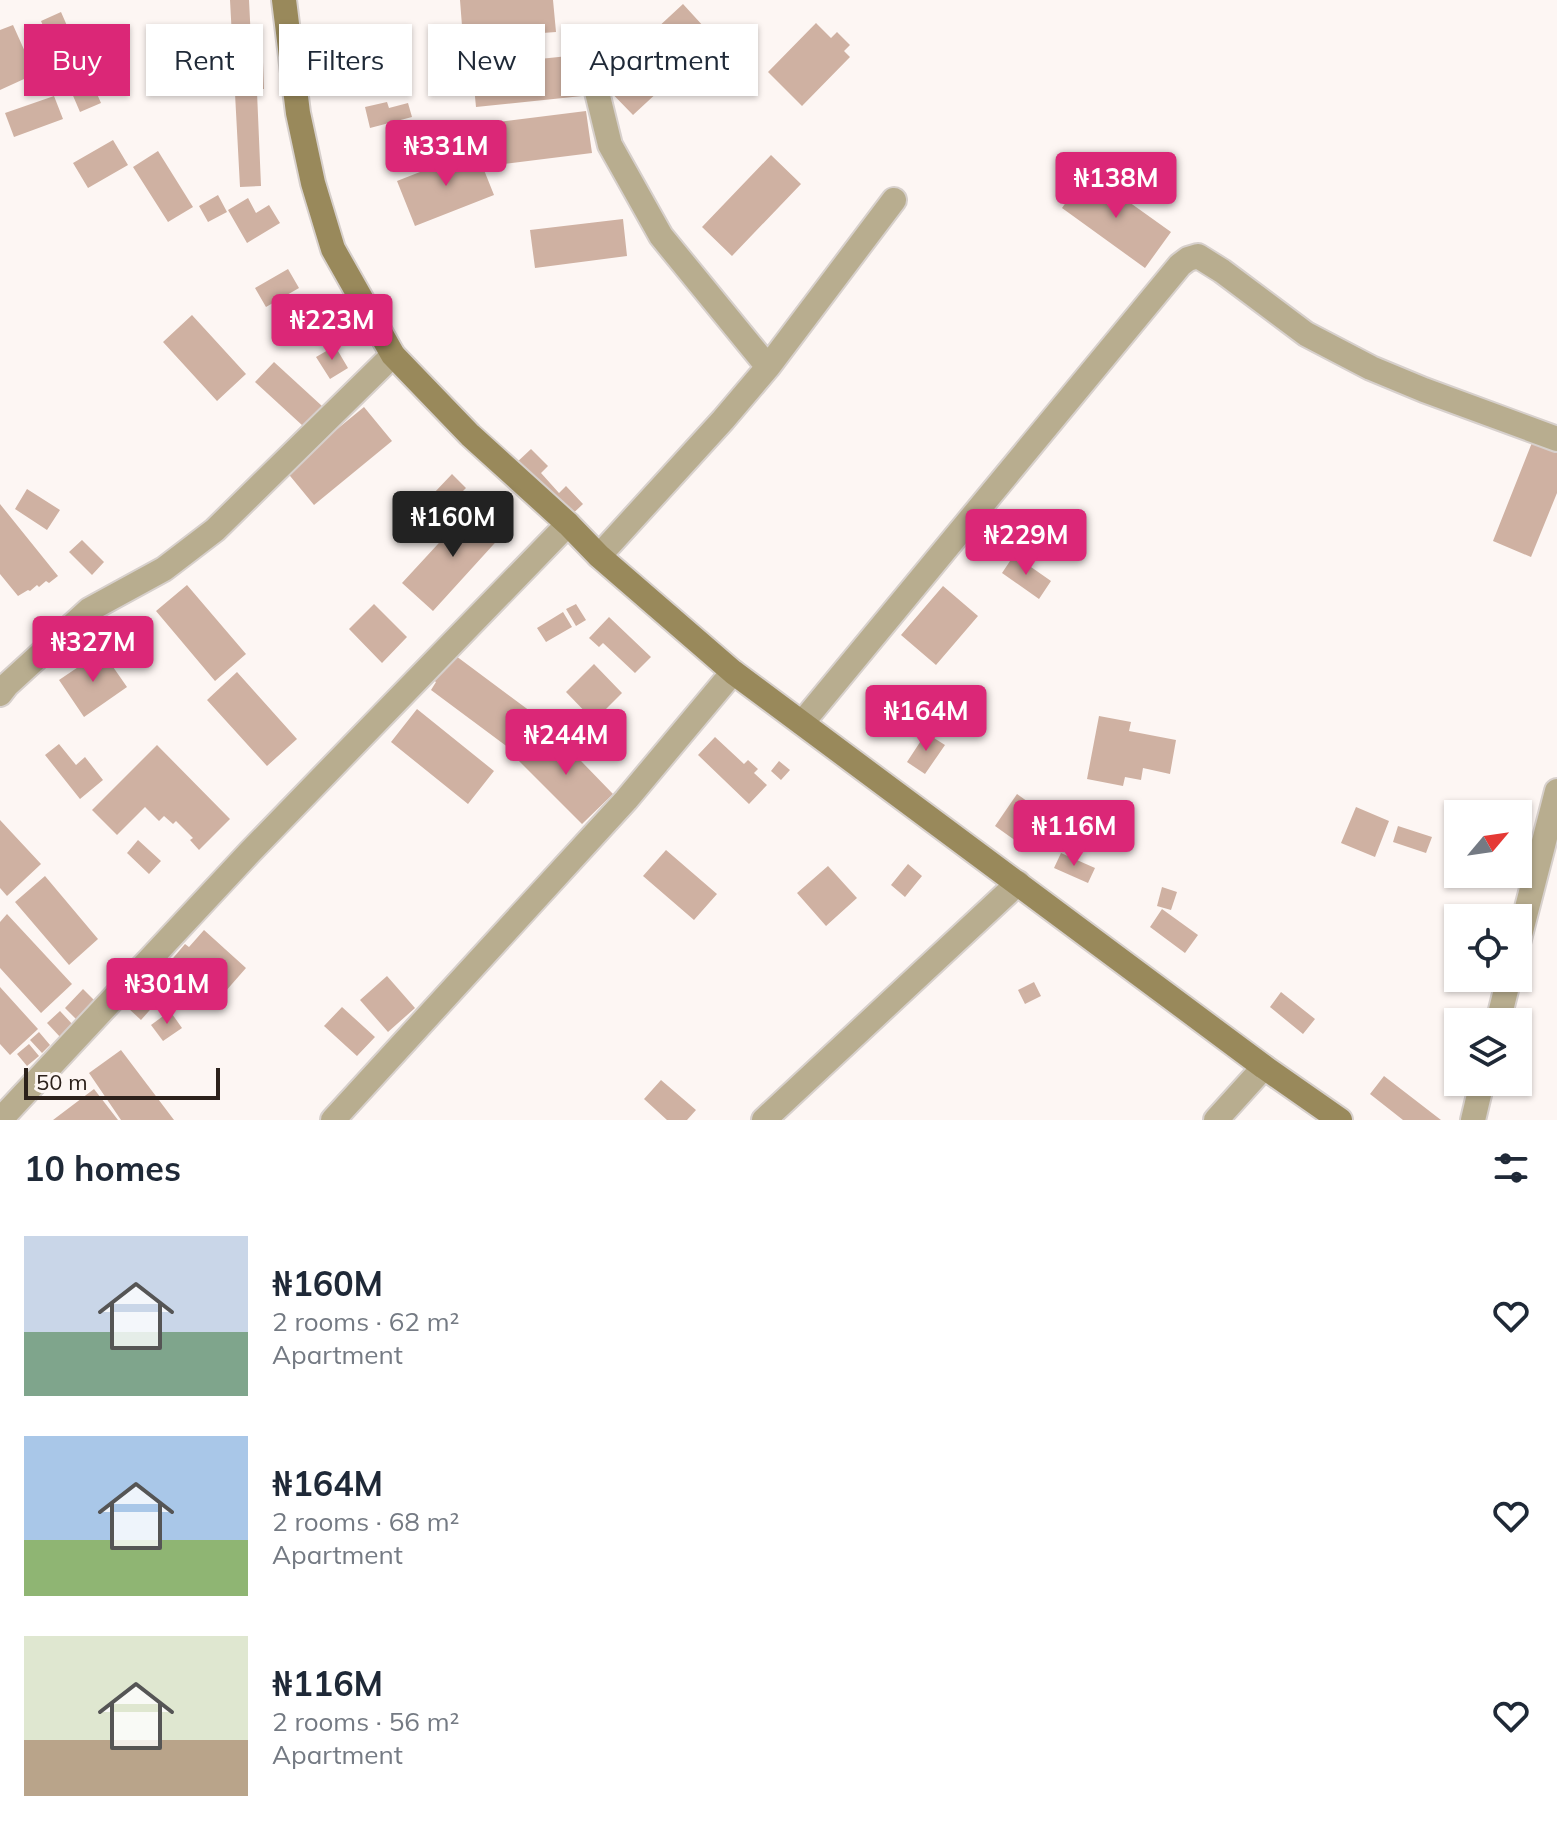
<!DOCTYPE html>
<html lang="en">
<head>
<meta charset="utf-8">
<style>
	:root { --surface:#fff; --page:#f6f6f7; --text:#1f2937; --muted:#747a83; --accent:#db2777 }
	body { margin:0; font-family:Mulish,sans-serif; background:var(--page); color:var(--text); height:100vh; display:flex; flex-direction:column; font-size:30px; white-space:nowrap }
	* { box-sizing:border-box; margin:0 }
	p { font-size:26px; color:var(--muted) }
	.icon { flex:none; width:44px; height:44px; fill:none; stroke:currentColor; stroke-width:2; stroke-linecap:round; stroke-linejoin:round }
	.map { position:relative; height:1120px; overflow:hidden }
	.side { display:flex; flex-direction:column; background:var(--surface); flex:1 }
	.side>* { flex:none }
	.hud { position:absolute; left:24px; top:24px; width:800px; height:72px; display:flex; gap:16px }
	.needle { width:52px; rotate:61deg }
	.fabs { position:absolute; left:1444px; top:800px; display:grid; gap:16px }
	.fabs a { display:grid; place-items:center; width:88px; height:88px; border-radius:0px; background:var(--surface); box-shadow:0 2px 6px #0004; font-size:40px }
	.scale { position:absolute; left:24px; bottom:20px; width:196px; box-sizing:border-box; padding-left:8px; border:4px solid #2c211b; border-top:0; font-size:22px; line-height:28px; white-space:nowrap; color:#2c211b; -webkit-text-stroke:6px #fdf6f3; paint-order:stroke }
	.price { position:absolute; translate:-50% -68px; padding:0 18px; border-radius:8px; background:var(--accent); color:#fff; font-size:26px; line-height:52px; filter:drop-shadow(0 2px 4px #0008) }
	.price::after { content:''; position:absolute; left:50%; top:48px; width:24px; height:18px; margin-left:-12px; background:inherit; clip-path:polygon(0 0,100% 0,50% 100%) }
	.price.selected { background:#222; color:#fff }
	ul { padding:0; list-style:none }
	li { display:flex; align-items:center; gap:24px; height:200px; padding:0 24px }
	li span { display:grid; place-items:center; flex:none; width:224px; height:160px; border-radius:0px; color:#555 }
	li>.icon { margin-inline-start:auto }
	span .icon { width:96px; height:96px; fill:#fffc; stroke-width:1 }
	li b { font-size:34px }
	h2 { display:flex; justify-content:space-between; align-items:center; height:96px; padding:0 24px; font-size:34px }
	.chip { padding:0 28px; border-radius:0px; background:var(--surface); box-shadow:0 2px 6px #0004; font-size:28px; line-height:72px }
	.chip.selected { background:var(--accent); color:#fff }
	.map>svg:first-child { display:block }
	.building { fill:#cfb1a2 }
	.lines { fill:none; stroke-linecap:round; stroke-linejoin:round }
	.street-casing { stroke:#d7d0cc; stroke-width:28 }
	.secondary-casing { stroke:#d7d0cc; stroke-width:28 }
	.street { stroke:#b8ad8f; stroke-width:24 }
	.secondary { stroke:#99895b; stroke-width:24 }
</style>
</head>
<body>
<div class="map">
<svg width="1557" height="1120" viewBox="0 0 1557 1120">
	<rect width="100%" height="100%" fill="#fdf6f3"/>
	<path class="building" d="M230,0H249L252,60H246L248,93L257,92L261,186L240,187Z
		M460,0H553L556,32L463,39Z
		M683,4L715,39L633,115L600,81Z
		M61,12L101,103L80,112L41,21Z
		M816,23L831,38L837,32L850,45L844,51L850,57L802,106L768,72Z
		M13,25L35,74L0,90V30Z
		M221,35L232,80L185,92L174,47Z
		M578,55L582,96L476,107L472,66Z
		M255,62H263L264,89H255Z
		M358,75H383V96H358Z
		M54,96L63,119L14,137L5,113Z
		M387,102L389,108L408,103L412,117L370,128L365,107Z
		M586,111L592,153L495,165L489,123Z
		M113,140L128,165L88,188L73,163Z
		M476,150L494,195L415,226L397,181Z
		M158,151L193,207L168,222L133,167Z
		M771,155L801,184L732,256L702,227Z
		M1087,172L1171,232L1145,268L1062,208Z
		M218,195L227,212L208,222L199,206Z
		M248,198L256,213L269,205L280,223L247,243L228,210Z
		M623,219L627,256L535,268L530,230Z
		M288,269L299,288L266,307L255,288Z
		M310,308L323,330L298,345L285,323Z
		M192,315L246,374L217,401L163,342Z
		M335,346L348,368L330,379L316,357Z
		M274,362L322,406L303,426L255,382Z
		M364,407L392,441L314,505L286,471Z
		M1533,440L1557,450V493L1531,557L1493,541Z
		M531,449L548,466L541,473L559,493L566,486L583,504L566,520L514,465Z
		M452,474L466,488L448,506L434,493Z
		M27,489L60,510L47,530L15,509Z
		M0,504L58,576L49,583L46,581L39,587L37,585L30,591L28,590L18,596L0,574Z
		M473,506L503,534L433,611L402,583Z
		M82,540L104,562L92,575L69,552Z
		M1014,555L1051,581L1039,599L1002,573Z
		M187,585L246,654L215,681L156,611Z
		M943,586L978,616L936,665L901,635Z
		M374,604L407,637L382,663L349,629Z
		M576,604L586,620L576,626L566,609Z
		M563,612L572,627L546,642L537,628Z
		M609,617L651,657L635,673L603,643L599,647L589,638Z
		M102,651L127,687L84,717L59,680Z
		M456,656L534,714L509,748L431,690L436,682L428,676L439,661L447,667Z
		M594,664L622,693L594,721L566,692Z
		M237,672L297,739L267,766L207,700Z
		M417,709L494,771L468,804L391,742Z
		M1099,716L1131,722L1129,731L1176,740L1170,774L1143,768L1141,780L1125,777L1123,786L1087,779Z
		M550,729L613,794L582,824L518,760Z
		M926,733L945,745L925,774L907,762Z
		M715,737L744,764L748,760L758,769L754,773L767,785L749,804L698,755Z
		M59,744L76,765L85,757L103,780L80,799L45,755Z
		M157,745L230,819L199,850L190,840L193,838L176,821L173,824L164,816L159,821L145,807L117,835L92,810Z
		M779,761L790,770L781,780L771,771Z
		M1017,794L1038,809L1016,841L995,826Z
		M1356,807L1389,821L1375,857L1341,843Z
		M0,820L41,864L7,896L0,888Z
		M1398,826L1432,837L1426,853L1393,842Z
		M138,840L161,861L149,874L127,853Z
		M666,850L717,894L694,920L643,876Z
		M1061,853L1095,868L1088,883L1054,868Z
		M908,864L922,876L905,897L891,885Z
		M828,866L857,898L826,926L797,893Z
		M45,876L98,939L69,965L15,902Z
		M1162,887L1177,892L1171,910L1157,906Z
		M1162,909L1198,935L1185,953L1150,927Z
		M7,914L72,984L41,1013L0,968V922Z
		M204,930L246,968L210,1009L168,964L185,944L189,947Z
		M155,967L176,990L162,1002L141,979Z
		M387,976L415,1008L388,1032L360,1000Z
		M1034,982L1041,996L1025,1004L1018,990Z
		M0,987L38,1029L10,1055L0,1044Z
		M83,989L99,1005L80,1023L65,1008Z
		M145,991L157,1002L141,1020L128,1008Z
		M1281,992L1315,1019L1303,1034L1270,1007Z
		M342,1007L375,1037L357,1056L324,1026Z
		M60,1011L75,1027L62,1039L47,1023Z
		M170,1011L182,1028L163,1041L151,1025Z
		M39,1032L50,1045L42,1053L30,1040Z
		M29,1044L39,1056L27,1066L17,1054Z
		M121,1050L174,1120H121L89,1073Z
		M1384,1076L1441,1120H1403L1370,1094Z
		M661,1080L696,1110L687,1120H667L644,1099Z
		M94,1089L118,1120H53Z"/>
	<g class="lines">
		<defs>
			<path id="street" d="M596,88L610,145L661,236L768,367L723,420L599,556
				M768,367L894,200
				M0,694L7,685L89,610L164,569L215,530L393,355
				M802,723L1180,265L1188,259L1198,256L1222,271L1306,334L1371,368L1424,390L1557,439
				M1518,943L1557,791
				M1498,1022L1509,978
				M0,1120L250,852L568,524
				M333,1120L626,800L733,672
				M764,1120L1018,883
				M1216,1120L1264,1067
				M1473,1120L1482,1082"/>
			<path id="secondary" d="M284,0L298,113L313,183L333,249L393,355L470,435L568,524L599,556L733,672L1264,1067L1340,1120"/>
		</defs>
		<use href="#street" class="street-casing"/>
		<use href="#secondary" class="secondary-casing"/>
		<use href="#street" class="street"/>
		<use href="#secondary" class="secondary"/>
	</g>
</svg>
<div class="fabs">
<a><svg class="needle" viewBox="-14 -14 28 28"><path d="M0-13l5 13h-10z" fill="#e53935"/><path d="M0 13l5-13h-10z" fill="#747a83"/></svg></a>
<a><svg class="icon" aria-label="locate" viewBox="0 0 24 24"><circle cx="12" cy="12" r="6"/><path d="M12 2v4M12 18v4M2 12h4M18 12h4"/></svg></a>
<a><svg class="icon" aria-label="layers" viewBox="0 0 24 24"><path d="M12 4l9 5-9 5-9-5zM3 14l9 5 9-5"/></svg></a>
</div>
<div class="scale">50 m</div>
<b class="price" style="left:446px;top:188px">₦331M</b>
<b class="price" style="left:1116px;top:220px">₦138M</b>
<b class="price" style="left:332px;top:362px">₦223M</b>
<b class="price selected" style="left:453px;top:559px">₦160M</b>
<b class="price" style="left:1026px;top:577px">₦229M</b>
<b class="price" style="left:93px;top:684px">₦327M</b>
<b class="price" style="left:926px;top:753px">₦164M</b>
<b class="price" style="left:566px;top:777px">₦244M</b>
<b class="price" style="left:1074px;top:868px">₦116M</b>
<b class="price" style="left:167px;top:1026px">₦301M</b>
<div class="hud">
<a class="chip selected">Buy</a>
<a class="chip">Rent</a>
<a class="chip">Filters</a>
<a class="chip">New</a>
<a class="chip">Apartment</a>
</div>
</div>
<section class="side">
<h2>10 homes<svg class="icon" aria-label="filters" viewBox="0 0 24 24"><path d="M4 7h16M4 17h16"/><circle cx="9" cy="7" r="2"/><circle cx="15" cy="17" r="2"/></svg></h2>
<ul>
<li><span style="background:linear-gradient(#c9d6e8 60%,#7fa58c 0)"><svg class="icon" aria-label="home" viewBox="0 0 24 24"><path d="M3 11l9-7 9 7M6 9v11h12V9"/></svg></span><div><b>₦160M</b><p>2 rooms · 62 m²</p><p>Apartment</p></div><svg class="icon" aria-label="heart" viewBox="0 0 24 24"><path d="M12 20l-8-8c-3-5 5-10 8-4 3-6 11-1 8 4z"/></svg></li>
<li><span style="background:linear-gradient(#a9c7e8 65%,#8fb573 0)"><svg class="icon" aria-label="home" viewBox="0 0 24 24"><path d="M3 11l9-7 9 7M6 9v11h12V9"/></svg></span><div><b>₦164M</b><p>2 rooms · 68 m²</p><p>Apartment</p></div><svg class="icon" aria-label="heart" viewBox="0 0 24 24"><path d="M12 20l-8-8c-3-5 5-10 8-4 3-6 11-1 8 4z"/></svg></li>
<li><span style="background:linear-gradient(#dfe7d0 65%,#b9a48a 0)"><svg class="icon" aria-label="home" viewBox="0 0 24 24"><path d="M3 11l9-7 9 7M6 9v11h12V9"/></svg></span><div><b>₦116M</b><p>2 rooms · 56 m²</p><p>Apartment</p></div><svg class="icon" aria-label="heart" viewBox="0 0 24 24"><path d="M12 20l-8-8c-3-5 5-10 8-4 3-6 11-1 8 4z"/></svg></li>
</ul>
</section>
</body>
</html>
